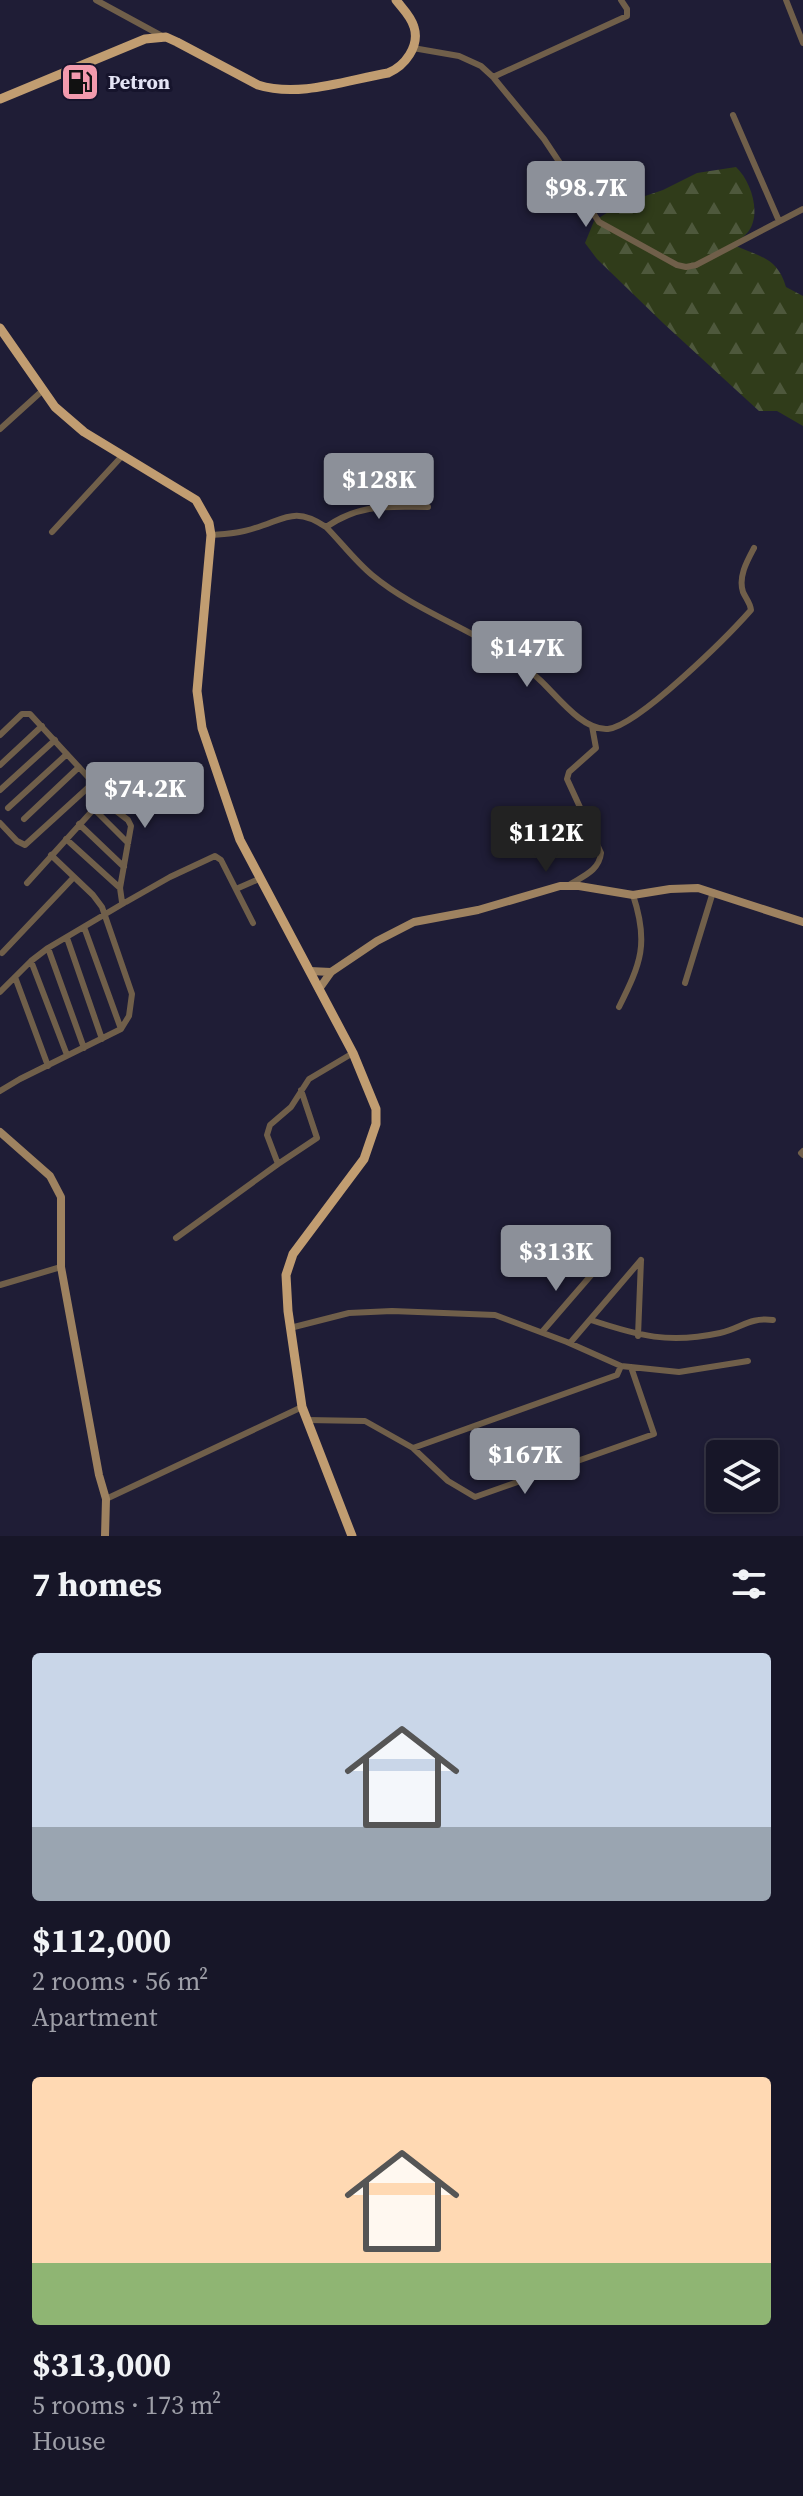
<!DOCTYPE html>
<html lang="en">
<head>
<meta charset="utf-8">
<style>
	:root { --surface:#171628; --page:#201f30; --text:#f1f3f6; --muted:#9e9fa8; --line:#363545; --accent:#8c9099 }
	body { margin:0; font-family:"Source Serif 4",serif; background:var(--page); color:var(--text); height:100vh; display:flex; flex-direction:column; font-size:30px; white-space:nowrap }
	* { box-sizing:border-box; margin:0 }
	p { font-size:26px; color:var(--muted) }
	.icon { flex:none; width:44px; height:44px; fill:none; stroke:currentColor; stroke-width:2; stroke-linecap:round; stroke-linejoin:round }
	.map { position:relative; height:1536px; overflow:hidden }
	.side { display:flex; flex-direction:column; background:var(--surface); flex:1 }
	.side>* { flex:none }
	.controls { position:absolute; left:706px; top:1440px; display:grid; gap:16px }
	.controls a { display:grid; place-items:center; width:72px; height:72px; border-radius:8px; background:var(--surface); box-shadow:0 2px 6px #0004,0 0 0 2px var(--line); font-size:40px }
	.price { position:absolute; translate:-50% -68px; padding:0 18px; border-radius:8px; background:var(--accent); color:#fff; font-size:26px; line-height:52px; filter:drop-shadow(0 2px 4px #0008) }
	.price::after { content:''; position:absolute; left:50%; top:48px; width:24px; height:18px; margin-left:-12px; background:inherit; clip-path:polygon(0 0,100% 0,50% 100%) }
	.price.on { background:#222; color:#fff }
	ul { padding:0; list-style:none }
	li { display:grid; align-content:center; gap:16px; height:424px; padding:0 32px }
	li span { display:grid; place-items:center; height:248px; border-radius:8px; color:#555 }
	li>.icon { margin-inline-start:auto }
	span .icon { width:144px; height:144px; fill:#fffc; stroke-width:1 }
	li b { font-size:34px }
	h2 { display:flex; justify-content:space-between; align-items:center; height:96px; padding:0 32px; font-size:34px }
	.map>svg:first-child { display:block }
	.forest { fill:url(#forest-firs) }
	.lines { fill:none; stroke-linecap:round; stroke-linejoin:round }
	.street { stroke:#705f4a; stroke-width:6 }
	.secondary { stroke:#9e8260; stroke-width:8 }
	.primary { stroke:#c19d71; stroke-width:9 }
	.labels { text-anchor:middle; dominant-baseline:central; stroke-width:6; stroke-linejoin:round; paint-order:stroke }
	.poi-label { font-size:20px; font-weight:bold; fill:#e4e4f5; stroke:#16142c; text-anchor:start }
</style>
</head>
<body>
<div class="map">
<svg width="803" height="1536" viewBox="0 0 803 1536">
	<defs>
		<pattern id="forest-firs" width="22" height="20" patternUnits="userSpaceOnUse" patternTransform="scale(2)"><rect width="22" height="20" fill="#303c1a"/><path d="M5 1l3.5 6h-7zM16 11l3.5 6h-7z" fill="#4e583c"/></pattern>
	</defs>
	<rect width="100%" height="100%" fill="#1f1d36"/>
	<path class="forest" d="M736,167C751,181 762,214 748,232C744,237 738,241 734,245C760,257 777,257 786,287L803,296V426L777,411H759L663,323L597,259L585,243L594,221L621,204L663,190L697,173Z"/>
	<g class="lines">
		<path class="street" d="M96,0L162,36
			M786,0L803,43
			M413,48L459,56L481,66L493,77L544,139L599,222L677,265L686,267L696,265L803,209
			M493,77L627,16V9L621,0
			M733,115L779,221
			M0,429L42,391
			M326,527C361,503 388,507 428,507
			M52,532L123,455
			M211,535C226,534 241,533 255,528C285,519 295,506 326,527C341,542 355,561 372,575C424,618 492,634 541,681C557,696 583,731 608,729C639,725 728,636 751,610C750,602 746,599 743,592C738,577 747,561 754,548
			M0,735L22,714H30L88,777L102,800L128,820L131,826L120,888L122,902H126L170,877L215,856L221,860L253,923
			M0,765L42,726
			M0,790L55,740
			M8,808L67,754
			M94,809L128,843
			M24,819L79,767
			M0,823L17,841L25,845L92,784
			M79,824L124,867
			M66,839L120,888
			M27,883L102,800
			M569,885C583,876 599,871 601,853L567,779L569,772L596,748L592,726
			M236,889L259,879
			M84,927L121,1029
			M67,938L102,1039
			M48,948L84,1048
			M2,953L74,877
			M31,961L67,1055
			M15,977L48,1066
			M685,983L713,892
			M0,992L31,961L48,948L124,903
			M619,1007C641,963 649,943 633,895
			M0,1091L20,1079L121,1029L129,1016L132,994L102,907L93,895L51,855
			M803,1151L801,1153L803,1155
			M278,1164L317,1138L301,1090
			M176,1238L278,1164L267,1135L270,1125L291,1107L309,1079L353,1053
			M0,1285L61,1267
			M591,1320C639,1336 669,1344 720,1333C742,1328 749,1317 773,1320
			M290,1328L349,1313L392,1311L495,1315L567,1342L621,1366L679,1372L748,1361
			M542,1332L593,1273
			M638,1336L641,1260
			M570,1343L641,1260
			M307,1420L365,1421L413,1448L448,1481L475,1497L654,1434L631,1367
			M413,1448L617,1375L621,1366
			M106,1499L302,1407"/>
		<path class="secondary" d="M310,971L331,972
			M319,989L331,972L377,941L414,922L478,910L560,886H579L633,895L670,889L698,888L803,922
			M0,1132L50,1176L61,1197V1267L99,1475L106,1499L105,1536"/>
		<path class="primary" d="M0,99L145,39L166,37L177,42L258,85C299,98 347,80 388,73C405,66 420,46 414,27C411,16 402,8 396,0
			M0,328L55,407L84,432L196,500L209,523L211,535L197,691L202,728L240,840L353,1053L376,1109V1124L364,1159L293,1254L286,1275L288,1311L302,1407L352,1536"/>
	</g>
	<defs>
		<symbol id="fuel-square" viewBox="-11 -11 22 22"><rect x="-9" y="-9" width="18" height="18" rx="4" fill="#f29aad" stroke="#16142c"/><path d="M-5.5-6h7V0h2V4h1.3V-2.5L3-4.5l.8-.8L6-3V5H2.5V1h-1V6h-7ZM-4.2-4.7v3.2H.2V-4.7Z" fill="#111"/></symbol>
	</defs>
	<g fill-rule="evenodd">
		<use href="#fuel-square" x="58" y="60" width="44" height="44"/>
	</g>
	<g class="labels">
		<g class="poi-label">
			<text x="108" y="82">Petron</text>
		</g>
	</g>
</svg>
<div class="controls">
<a><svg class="icon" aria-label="layers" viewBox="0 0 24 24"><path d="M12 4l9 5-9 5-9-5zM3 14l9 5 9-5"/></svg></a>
</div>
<b class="price" style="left:586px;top:229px">$98.7K</b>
<b class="price" style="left:379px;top:521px">$128K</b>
<b class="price" style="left:527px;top:689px">$147K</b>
<b class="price" style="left:145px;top:830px">$74.2K</b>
<b class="price on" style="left:546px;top:874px">$112K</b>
<b class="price" style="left:556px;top:1293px">$313K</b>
<b class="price" style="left:525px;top:1496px">$167K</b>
</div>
<section class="side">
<h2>7 homes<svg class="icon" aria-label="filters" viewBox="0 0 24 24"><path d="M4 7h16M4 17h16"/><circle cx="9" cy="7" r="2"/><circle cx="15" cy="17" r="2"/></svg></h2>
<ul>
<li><span style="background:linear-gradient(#c9d6e8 70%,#9aa5b1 0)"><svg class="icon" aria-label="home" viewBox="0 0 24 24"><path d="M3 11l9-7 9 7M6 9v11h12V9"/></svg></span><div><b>$112,000</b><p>2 rooms · 56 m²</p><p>Apartment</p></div></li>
<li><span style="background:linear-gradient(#ffd9b3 75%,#8fb573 0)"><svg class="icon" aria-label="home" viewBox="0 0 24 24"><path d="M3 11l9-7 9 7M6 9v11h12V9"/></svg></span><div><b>$313,000</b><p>5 rooms · 173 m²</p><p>House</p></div></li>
</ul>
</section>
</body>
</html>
